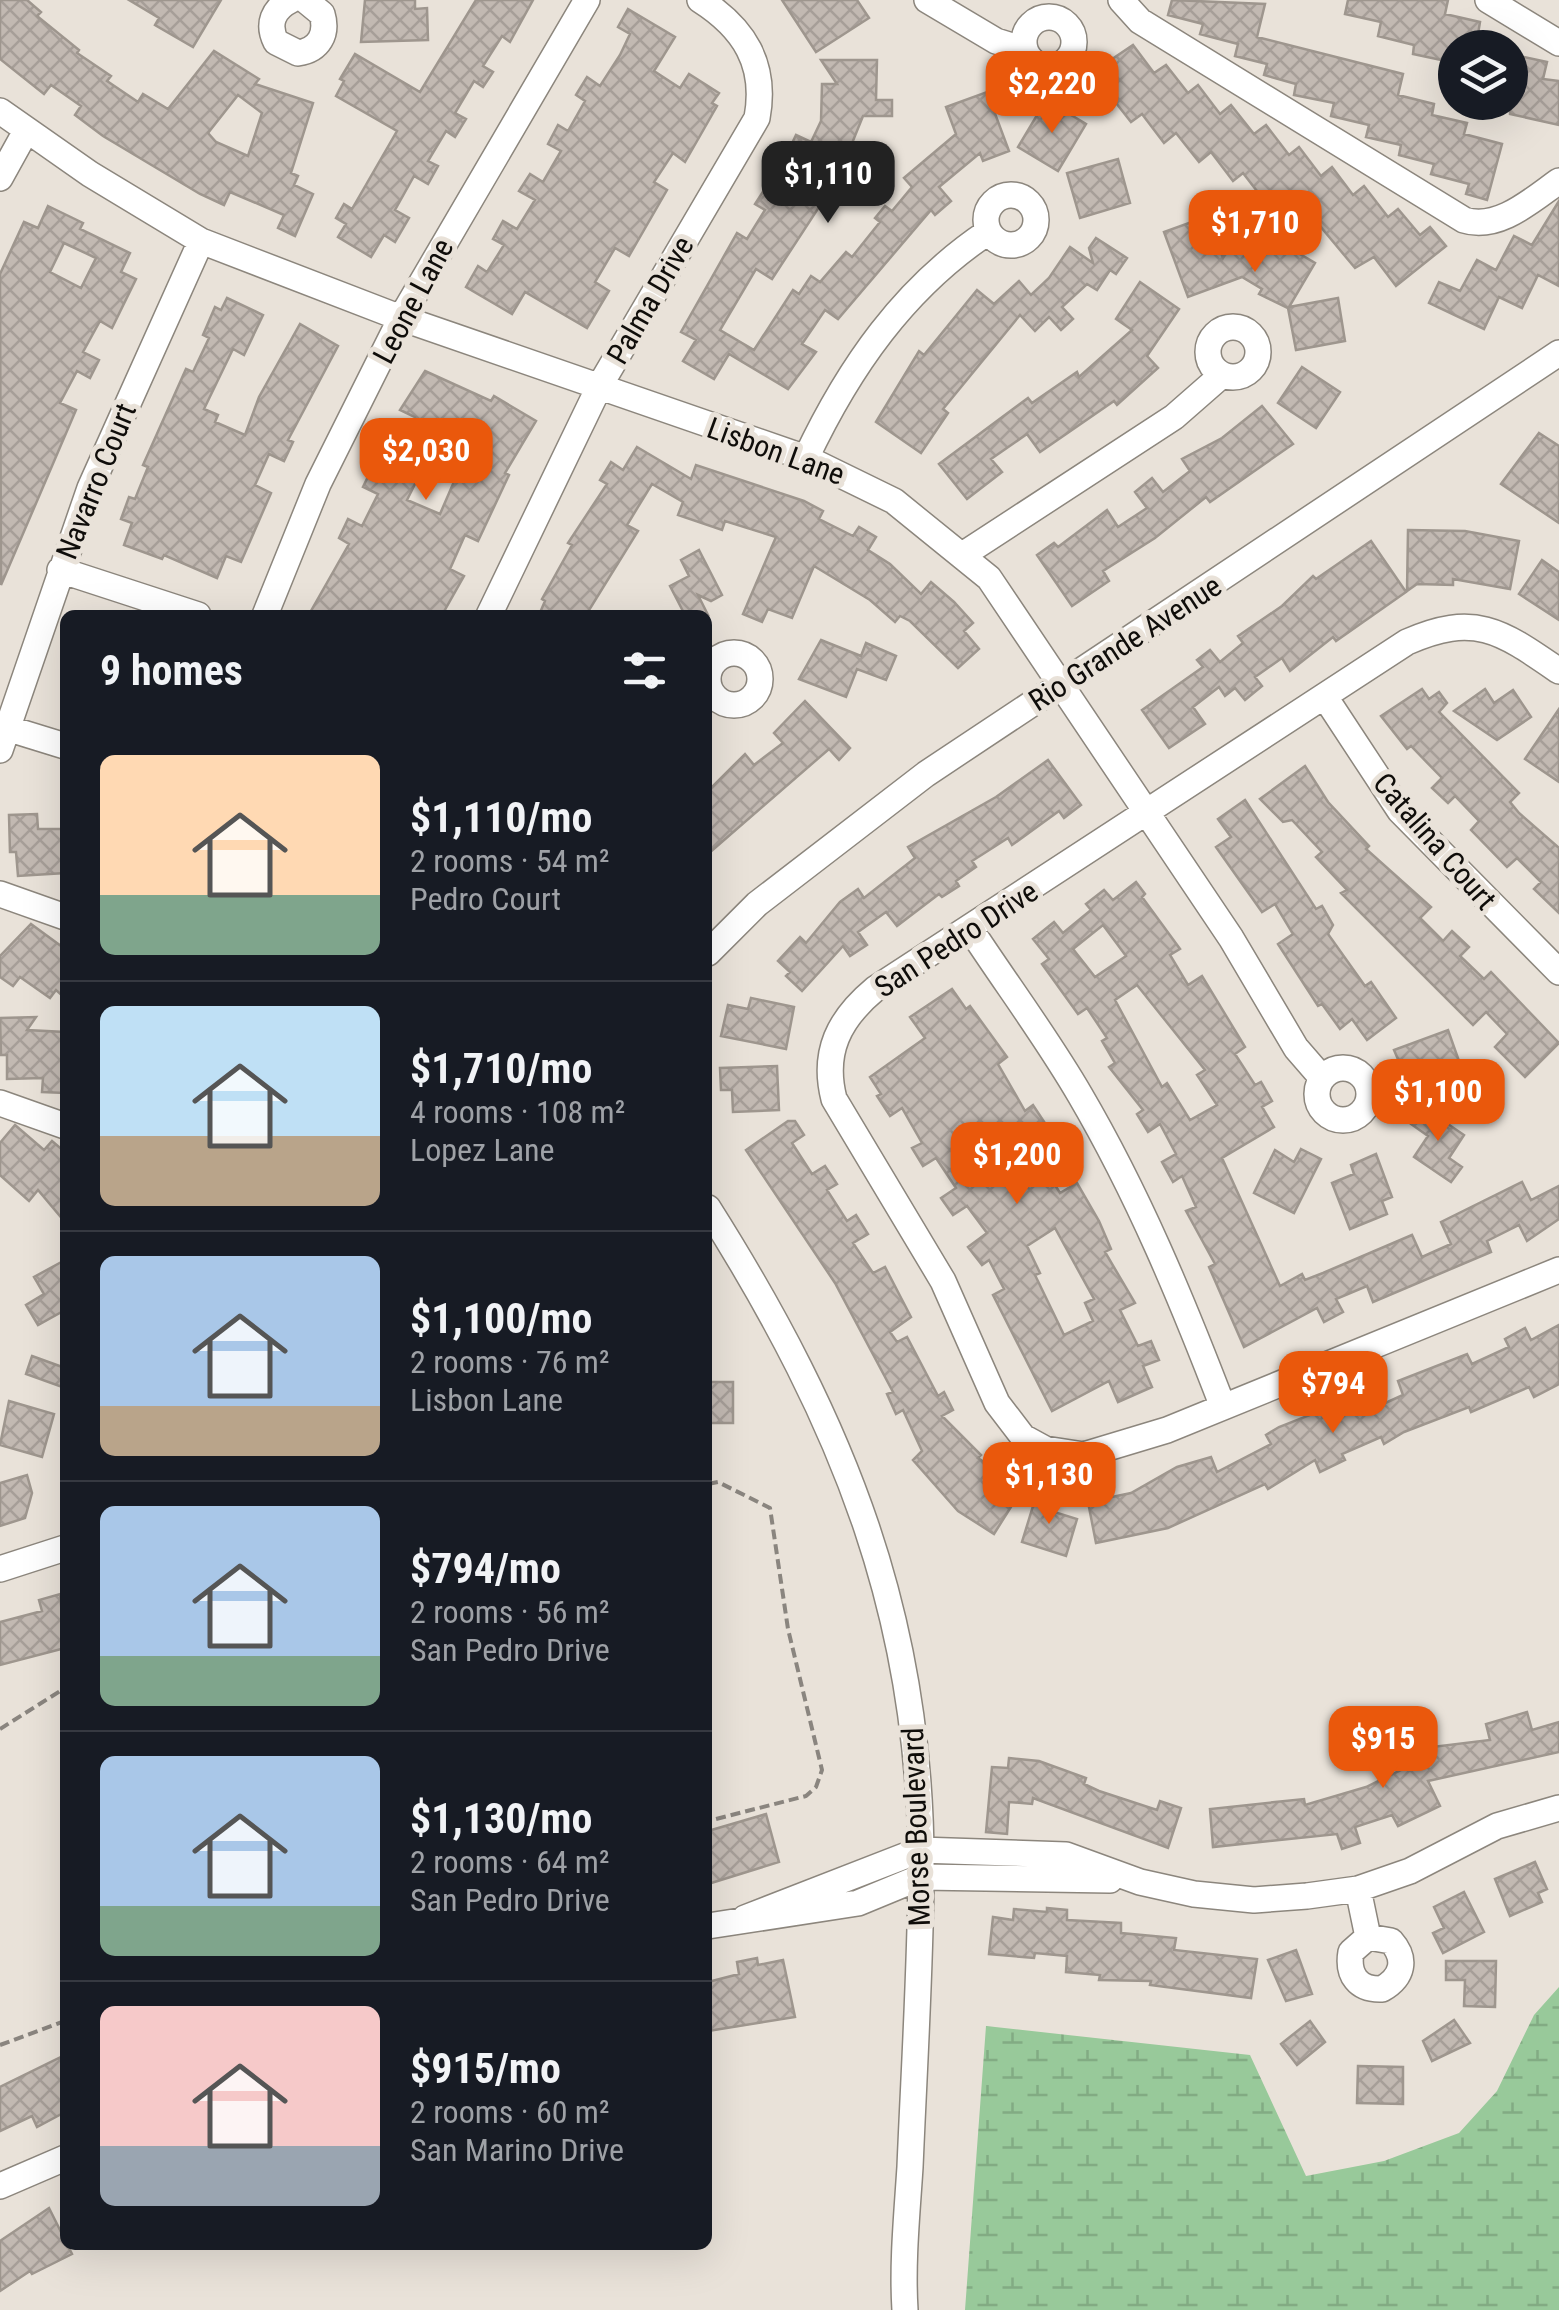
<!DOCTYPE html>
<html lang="en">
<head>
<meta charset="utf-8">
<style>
	:root { --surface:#171b24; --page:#20242c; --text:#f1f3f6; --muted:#9ea1a6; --line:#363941; --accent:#ea580c }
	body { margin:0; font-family:"Roboto Condensed",sans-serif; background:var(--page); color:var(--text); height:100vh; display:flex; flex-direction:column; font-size:38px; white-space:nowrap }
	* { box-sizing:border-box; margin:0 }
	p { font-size:32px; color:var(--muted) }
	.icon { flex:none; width:55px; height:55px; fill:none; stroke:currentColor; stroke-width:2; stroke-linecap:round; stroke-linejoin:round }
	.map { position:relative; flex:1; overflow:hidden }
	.details { position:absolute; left:60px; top:610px; width:652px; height:1640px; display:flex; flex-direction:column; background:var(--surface); border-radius:15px; box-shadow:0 10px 40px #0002 }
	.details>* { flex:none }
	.controls { position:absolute; left:1438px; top:30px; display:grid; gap:20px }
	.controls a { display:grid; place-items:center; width:90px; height:90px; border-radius:50%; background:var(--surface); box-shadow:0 10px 40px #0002; font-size:50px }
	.price { position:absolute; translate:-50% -85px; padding:0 22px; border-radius:20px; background:var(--accent); color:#fff; font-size:32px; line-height:65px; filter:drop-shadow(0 2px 5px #0008) }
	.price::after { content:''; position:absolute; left:50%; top:60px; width:30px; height:22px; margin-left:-15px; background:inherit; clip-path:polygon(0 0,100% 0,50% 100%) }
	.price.current { background:#222; color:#fff }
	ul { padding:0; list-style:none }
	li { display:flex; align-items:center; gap:30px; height:250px; padding:0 40px }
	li+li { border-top:2px solid var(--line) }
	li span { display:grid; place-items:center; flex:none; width:280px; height:200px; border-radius:15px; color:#555 }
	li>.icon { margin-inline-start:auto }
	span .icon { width:120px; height:120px; fill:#fffc; stroke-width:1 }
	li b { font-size:42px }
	h2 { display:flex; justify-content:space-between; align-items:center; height:120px; padding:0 40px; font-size:42px }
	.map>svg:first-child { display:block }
	.wetland { fill:url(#wetland-marsh) }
	.building { fill:url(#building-cross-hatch); stroke:#9e968e; stroke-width:2.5; fill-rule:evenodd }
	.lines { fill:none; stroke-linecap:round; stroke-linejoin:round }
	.minor-casing { stroke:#8c867d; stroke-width:28 }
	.path { stroke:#8a857f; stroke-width:4; stroke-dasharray:10 5; stroke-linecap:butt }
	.minor { stroke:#fff; stroke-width:25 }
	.labels { text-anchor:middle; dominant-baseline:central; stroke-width:10; stroke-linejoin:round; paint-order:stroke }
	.street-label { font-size:30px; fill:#0f0d0a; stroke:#e9e2d9 }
</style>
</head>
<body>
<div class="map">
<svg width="1559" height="2310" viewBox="0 0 1559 2310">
	<defs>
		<pattern id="wetland-marsh" width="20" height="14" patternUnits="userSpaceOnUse" patternTransform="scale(2.5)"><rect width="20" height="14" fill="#98c99a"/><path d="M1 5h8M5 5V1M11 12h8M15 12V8" fill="none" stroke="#82ab83"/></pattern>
		<pattern id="building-cross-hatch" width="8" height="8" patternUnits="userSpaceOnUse" patternTransform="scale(2.5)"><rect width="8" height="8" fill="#c2b9b2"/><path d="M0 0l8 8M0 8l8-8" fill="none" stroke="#a69e98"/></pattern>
	</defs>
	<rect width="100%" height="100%" fill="#e9e2d9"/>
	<path class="wetland" d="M1559,1987V2310H965L986,2026L1250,2055L1306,2176L1384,2161L1459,2133L1497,2091L1534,2015Z"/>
	<path class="building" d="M0,0H27L41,12L37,16L79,50L77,53L111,76L107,81L138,102L143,94L168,109L214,51L259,79L255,84L313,103L291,173L298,176L294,185L313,194L295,236L278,228L284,215L230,192L224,205L200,194L103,136L75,115L81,106L51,85L44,94L0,59ZM238,95L262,113L248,156L216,142L208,133Z
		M129,0H221L193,47L155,25L159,18Z
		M365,0H415V9L427,8L428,40L361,42Z
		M476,0H533L510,42L502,36L483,66L493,72L483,87L474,81L455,113L466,119L455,137L446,131L428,161L438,166L428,184L414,176L395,210L409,218L395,242L384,235L371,257L338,237L346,224L336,218L344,204L352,209L397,131L336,96L344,81L340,79L355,54L420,92Z
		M782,0H857L869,18L816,52Z
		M1172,0L1265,4L1257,37L1403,74L1398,95L1434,104L1432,115L1467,123L1464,134L1502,144L1487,200L1466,194L1469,184L1431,174L1434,164L1399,155L1401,145L1366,137L1369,125L1331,116L1334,103L1294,95L1296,84L1264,75L1267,64L1235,56L1238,44L1200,34L1203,24L1168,15Z
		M1348,0H1448L1445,14L1480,22L1478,34L1508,40L1507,48H1455V63L1413,54L1414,45L1378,36L1381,22L1345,14Z
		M628,9L675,37L654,71L680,88L689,74L719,93L712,103L717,106L685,162L673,153L654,182L667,190L629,256L615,248L595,282L609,291L587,328L525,292L512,314L466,287L478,266L487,272L504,245L493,239L503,221L517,229L535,200L519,191L530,174L543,182L561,151L548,144L558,125L568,131L585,101L576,95L587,77L600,86L620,55L630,34L618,27Z
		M1133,45L1154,73L1166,65L1188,93L1198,85L1220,114L1231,105L1254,134L1266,125L1289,155L1299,147L1321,176L1332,167L1353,195L1364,186L1388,217L1398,209L1420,235L1430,227L1446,246L1396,286L1374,257L1355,268L1310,214L1288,231L1243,173L1233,181L1211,152L1199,162L1176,133L1164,143L1142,114L1131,122L1109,94L1098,102L1081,80Z
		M1510,54L1547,62L1543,79L1559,81V125L1510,114Z
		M821,60H877L876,100H892V116H863L838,178L772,279L756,269L720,330L754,350L793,290L799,294L811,276L820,282L846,252L852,257L880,222L875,218L885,206L892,211L912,187L904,178L956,134L946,107L987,92L1009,151L983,161L980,153L939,187L951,201L935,215L931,210L838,319L825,310L802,344L816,352L788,389L729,354L714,379L683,361L696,340L681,332L737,233L747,239L765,210L755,204L766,187L780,195L801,160L787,154L796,135L811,142L821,121L822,84H837Z
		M1046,100L1086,124L1058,171L1018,147Z
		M1118,159L1130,203L1080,218L1067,173Z
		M1559,201V286L1538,275L1522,308L1499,297L1484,329L1429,303L1439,282L1460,291L1477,260L1496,270L1514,236L1532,245Z
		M48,206L83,223L80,229L130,253L121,272L136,279L112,328L100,321L83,352L99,360L90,378L77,371L60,403L76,410L1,585L0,274L24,222L38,228ZM64,243L96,258L81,288L50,272Z
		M1208,216L1223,258L1245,221L1315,263L1289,307L1338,298L1345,341L1296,350L1288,308L1259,294L1262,289L1242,277L1188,297L1164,232Z
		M1096,238L1127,258L1116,274L1110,270L1097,290L1087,284L1062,307L1073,319L1061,330L1049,317L1035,331L1020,315L943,409L948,413L921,453L876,422L919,351L924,355L977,290L994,304L1019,281L1031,295L1049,278L1070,247L1093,263L1089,248Z
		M1140,282L1179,309L1147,356L1158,368L1117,405L1114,401L1040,452L1027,434L991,459L1002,472L967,499L939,464L1028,398L1032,403L1077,372L1079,377L1132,330L1116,319Z
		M227,298L263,315L244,355L233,349L204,409L218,415L215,422L245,435L259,397L300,324L338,346L288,440L293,442L284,461L269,454L255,485L271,493L241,562L226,556L217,578L164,555L162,559L124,545L132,523L121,519L129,497L135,499L148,467L143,465L186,369L193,372L209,338L203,335L215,307L221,310Z
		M1302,367L1340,392L1316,428L1278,403Z
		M425,371L491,401L494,396L536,421L505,473L509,475L478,541L465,535L450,569L464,576L442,615H320L311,611L349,544L339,538L348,519L362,526L378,494L363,487L386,440L399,446L415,417L400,410ZM427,460L456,477L440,514L407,500Z
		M1262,406L1293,444L1210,502L1206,497L1155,538L1103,571L1109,581L1072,606L1037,555L1054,543L1058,547L1107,510L1118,527L1147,508L1135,492L1152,478L1163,492L1190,471L1182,459L1222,438Z
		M1539,433L1559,446V523L1501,484Z
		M637,447L691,479L696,465L804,501L823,511L819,519L853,536L859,527L876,537L868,550L890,564L921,594L931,582L954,602L973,623L964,631L979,649L958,668L910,621L900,616L895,622L870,600L814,566L792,618L768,609L762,622L743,614L776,537L725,521L722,530L678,515L683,502L652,484L627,525L638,531L586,615H539L545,601L542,599L572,545L568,543L607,484L600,480L611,462L623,470Z
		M1408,530L1465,531L1519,541L1510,589L1453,579V585L1417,584L1407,591Z
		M1371,541L1406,592L1336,641L1333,637L1290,671L1282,658L1255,677L1262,686L1245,700L1235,688L1225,696L1219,687L1193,707L1205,724L1169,748L1142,710L1203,667L1197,660L1210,650L1220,662L1243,643L1238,636L1282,606L1313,576L1316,579Z
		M699,550L722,595L711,601L698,595L708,615H685L670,586L689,576L681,560Z
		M1542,560L1559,572V620L1519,594Z
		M821,640L861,656L866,643L896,656L886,680L857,669L846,697L799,679Z
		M1422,689L1429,699L1439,692L1447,703L1439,712L1519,793L1510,802L1519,813L1559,848V913L1534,889L1541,882L1517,858L1507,867L1471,830L1479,821L1455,796L1448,803L1432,788L1442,778L1411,746L1407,749L1381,716Z
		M1485,689L1494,703L1513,690L1531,717L1497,740L1454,711Z
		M805,701L850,748L839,760L829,749L708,854V791L745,754L754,765L783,743L774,733Z
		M1559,709V782L1525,759Z
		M1048,760L1081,805L1064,818L1059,811L1012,845L1008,838L972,861L976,867L956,881L959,886L942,897L939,894L897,926L886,912L858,932L867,945L850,956L843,946L802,991L786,976L790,972L778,961L800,937L806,943L840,902L858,889L864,898L915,858L908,847L996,797Z
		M1305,766L1328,802L1369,846L1366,849L1431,907L1420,918L1443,941L1452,931L1469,947L1460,956L1484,979L1491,972L1559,1043L1525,1077L1495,1047L1507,1034L1486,1012L1473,1025L1341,893L1347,890L1316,857L1322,852L1292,820L1283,822L1260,799Z
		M1245,800L1316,909L1322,906L1333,925L1328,934L1365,986L1371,982L1396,1018L1367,1040L1352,1019L1340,1029L1322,1004L1318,1006L1278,944L1293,934L1275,904L1262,912L1216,847L1231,837L1218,819Z
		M37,814L38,829H65V873L18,876L16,852H10L9,815Z
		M1136,882L1145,894L1142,897L1180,949L1170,955L1188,985L1202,976L1245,1047L1235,1054L1255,1085L1261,1082L1272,1101L1262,1107L1274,1127L1222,1158L1280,1286L1302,1274L1305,1280L1323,1273L1412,1235L1422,1257L1451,1244L1441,1222L1522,1182L1531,1200L1559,1186V1219L1527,1241L1519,1225L1487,1241L1491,1252L1373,1302L1367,1286L1336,1299L1343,1312L1324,1322L1317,1308L1244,1347L1209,1267L1215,1264L1186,1211L1196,1207L1182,1176L1173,1182L1162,1162L1176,1154L1160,1124L1148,1132L1137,1114L1143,1110L1109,1067L1115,1063L1102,1041L1107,1038L1087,1008L1078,1014L1042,964L1049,959L1033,939L1054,922L1063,933L1091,910L1086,904L1104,890L1113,900ZM1103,925L1126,956L1095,977L1073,949ZM1137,985L1205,1070L1197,1075L1217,1105L1190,1120L1167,1083L1162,1087L1115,1000Z
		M31,924L65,949V998L56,990L50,998L20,977L13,986L0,977V956Z
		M952,989L966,1009L970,1006L1007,1057L998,1064L1025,1111L1033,1105L1064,1152L1043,1166L1060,1193L1077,1183L1099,1221L1111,1249L1105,1252L1135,1303L1120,1310L1138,1346L1151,1341L1159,1360L1143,1366L1152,1387L1118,1402L1109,1381L1052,1411L993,1295L1004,1289L989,1260L982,1265L968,1247L987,1233L967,1206L953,1215L941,1198L956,1188L936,1158L923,1166L912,1148L922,1143L902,1108L890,1116L877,1096L881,1094L870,1077L925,1038L910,1017ZM995,1128L1012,1155L986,1171L969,1145ZM1055,1228L1094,1299L1085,1303L1093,1321L1064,1335L1035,1275L1040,1273L1027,1246Z
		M751,998L794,1007L786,1049L721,1036L728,1005L748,1009Z
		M36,1017L27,1030L65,1032V1093L42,1092L43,1078L7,1079V1055H1L0,1018Z
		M1448,1030L1465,1078L1414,1097L1394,1050Z
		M777,1066L779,1110L733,1112L732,1090H721L720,1068Z
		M1423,1107L1464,1135L1449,1158L1462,1167L1451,1182L1414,1157L1428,1136L1411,1124Z
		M788,1121H795L804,1135L792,1143L812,1174L825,1166L837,1184L827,1190L847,1221L856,1215L868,1234L853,1243L873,1273L885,1267L911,1317L890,1332L897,1342L907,1337L938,1396L944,1392L953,1410L942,1416L981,1455L978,1458L1005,1476L996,1490L1014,1502L994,1534L958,1511L913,1460L922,1451L903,1410L896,1414L887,1394L893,1392L835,1283L746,1150Z
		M15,1125L44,1150L52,1141L65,1152V1222L38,1190L29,1201L0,1175V1143Z
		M1301,1149L1321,1159L1294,1213L1254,1193L1275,1150L1294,1162Z
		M1376,1154L1392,1197L1382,1201L1387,1214L1350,1229L1332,1183L1354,1174L1351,1165Z
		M65,1260V1310L38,1325L26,1305L44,1294L34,1277Z
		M1559,1325V1384L1534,1397L1529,1387L1471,1412L1469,1407L1404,1432L1384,1444L1381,1437L1342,1454L1345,1460L1320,1472L1315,1460L1268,1489L1265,1484L1168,1528L1096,1543L1088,1502L1131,1493L1177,1467L1211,1457L1217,1472L1271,1444L1266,1435L1279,1427L1363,1394L1370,1410L1403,1395L1398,1381L1467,1354L1472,1364L1509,1347L1505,1339L1525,1328L1531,1340Z
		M32,1356L65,1368V1388L26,1374Z
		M708,1382H733V1423H708Z
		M9,1401L54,1414L42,1457L0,1445Z
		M27,1475L32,1493L25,1518L0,1526V1483Z
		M1037,1493L1055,1498L1051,1511L1077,1519L1066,1556L1022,1542Z
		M60,1594L65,1648L0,1665V1622L42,1611L39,1600Z
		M1527,1712L1532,1730L1559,1722V1752L1428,1781L1440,1806L1398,1826L1392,1815L1355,1827L1360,1843L1342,1849L1337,1834L1213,1847L1210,1809L1304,1799L1305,1805L1366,1787L1434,1754L1432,1747L1490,1740L1486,1724Z
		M1009,1758L1039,1761L1086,1778L1084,1784L1099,1791L1157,1810L1160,1801L1181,1808L1168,1848L1033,1798L1032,1804L1009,1802L1007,1834L986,1832L992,1767L1008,1768Z
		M766,1814L779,1862L708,1884V1831Z
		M1535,1862L1547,1889L1538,1893L1542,1902L1510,1916L1495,1879Z
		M1464,1892L1484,1932L1443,1953L1433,1933L1444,1928L1434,1907Z
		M1047,1908L1067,1910V1920L1121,1923V1933L1176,1938L1174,1950L1257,1959L1251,1998L1150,1985L1151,1981L1099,1980L1100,1975L1066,1972L1067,1956L1035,1953L1034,1958L989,1954L993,1917L1013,1920L1014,1909L1047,1912Z
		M1296,1950L1312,1994L1286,2001L1268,1960Z
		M757,1958L758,1965L783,1960L795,2017L708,2031V1982L739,1974L737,1962Z
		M1446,1961H1496L1495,2007L1464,2006L1465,1980H1446Z
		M1454,2020L1470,2043L1432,2061L1423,2041Z
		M1310,2021L1325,2042L1297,2065L1281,2044Z
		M65,2055V2112L37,2127L32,2116L0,2131V2087Z
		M1358,2066L1403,2067V2104L1357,2103Z
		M49,2208L72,2254L32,2274L30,2271L0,2291V2241Z"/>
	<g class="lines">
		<defs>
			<path id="minor" d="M291,0C273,9 267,24 276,42L298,53C319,50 328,34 322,14L305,0
				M927,0L996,41L1025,50
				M1121,0L1140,21L1464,220C1498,231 1532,200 1559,181
				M1488,0L1559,43
				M1024 42a25 25 0 1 1 50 0a25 25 0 1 1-50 0Z
				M0,111L90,174L201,241L401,318L806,458L894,501L989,578L1231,938L1296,1048L1322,1078
				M0,178L26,131
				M986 220a25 25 0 1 1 50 0a25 25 0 1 1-50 0Z
				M1208 352a25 25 0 1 1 50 0a25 25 0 1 1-50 0Z
				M806,458C849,367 904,288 988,232
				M964,554L1174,417L1222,375
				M60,570L198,615
				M265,615L318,484L401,318L587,0
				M489,615L599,387L757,118C767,64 744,28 700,0
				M708 679a26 26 0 1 1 52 0a26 26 0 1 1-52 0Z
				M1559,671C1501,631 1475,612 1407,642L875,989C839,1019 822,1052 834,1099L943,1281L997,1403L1023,1437L1045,1449L1084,1455L1167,1430L1559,1270
				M1325,697L1400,811L1559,972
				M0,726L65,746
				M0,750L90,488L201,241
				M0,894L65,917
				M971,930C1007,985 1047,1038 1080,1095C1138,1194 1182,1300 1223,1407
				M708,953L757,904L926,774L1559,353
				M1317 1094a26 26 0 1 1 52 0a26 26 0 1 1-52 0Z
				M0,1103L65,1126
				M708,1208C844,1423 924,1621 921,1880C920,1976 914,2071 910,2167C907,2214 902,2263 905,2310
				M0,1569L65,1548
				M1358,1889L1368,1937L1391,1941C1407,1959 1403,1977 1382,1989C1358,1990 1347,1975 1351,1952L1368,1937
				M745,1918L920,1850L1066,1855L1140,1882L1194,1894L1254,1900L1307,1896L1358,1889L1410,1871L1497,1826L1559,1808
				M708,1926L858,1903L921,1877L1110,1880
				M0,2186L65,2158"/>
		</defs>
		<use href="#minor" class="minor-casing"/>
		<path class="path" d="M708,1484L718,1482L770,1508L788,1629L822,1770L816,1787L806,1796L708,1821
			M0,1729L65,1688
			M0,2045L65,2021"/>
		<use href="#minor" class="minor"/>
	</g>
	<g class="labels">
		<g class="street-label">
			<text transform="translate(650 300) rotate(-60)">Palma Drive</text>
			<text transform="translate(413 301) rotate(-62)">Leone Lane</text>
			<text transform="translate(776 451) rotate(20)">Lisbon Lane</text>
			<text transform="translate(96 481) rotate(-68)">Navarro Court</text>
			<text transform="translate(1125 643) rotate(-33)">Rio Grande Avenue</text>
			<text transform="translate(1435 841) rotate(49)">Catalina Court</text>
			<text transform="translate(956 939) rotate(-33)">San Pedro Drive</text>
			<text transform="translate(916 1827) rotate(-92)">Morse Boulevard</text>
		</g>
	</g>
</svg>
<div class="controls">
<a><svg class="icon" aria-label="layers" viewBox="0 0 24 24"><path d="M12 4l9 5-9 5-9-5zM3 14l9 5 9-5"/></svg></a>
</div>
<b class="price" style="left:1052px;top:136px">$2,220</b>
<b class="price current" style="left:828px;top:226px">$1,110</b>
<b class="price" style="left:1255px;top:275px">$1,710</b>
<b class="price" style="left:426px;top:503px">$2,030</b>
<b class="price" style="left:1438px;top:1144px">$1,100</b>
<b class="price" style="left:1017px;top:1207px">$1,200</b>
<b class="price" style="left:1333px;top:1436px">$794</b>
<b class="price" style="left:1049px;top:1527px">$1,130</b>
<b class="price" style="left:1383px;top:1791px">$915</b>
<section class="details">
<h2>9 homes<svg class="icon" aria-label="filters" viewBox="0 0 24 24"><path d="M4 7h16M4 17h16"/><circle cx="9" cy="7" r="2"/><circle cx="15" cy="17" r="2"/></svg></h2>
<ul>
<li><span style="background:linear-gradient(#ffd9b3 70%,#7fa58c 0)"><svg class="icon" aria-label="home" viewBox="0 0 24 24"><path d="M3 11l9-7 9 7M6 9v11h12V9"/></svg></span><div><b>$1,110/mo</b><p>2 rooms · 54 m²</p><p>Pedro Court</p></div></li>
<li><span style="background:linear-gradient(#bfe0f5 65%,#b9a48a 0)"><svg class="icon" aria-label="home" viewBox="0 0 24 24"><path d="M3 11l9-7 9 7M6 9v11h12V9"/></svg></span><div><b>$1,710/mo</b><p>4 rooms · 108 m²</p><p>Lopez Lane</p></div></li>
<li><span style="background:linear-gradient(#a9c7e8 75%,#b9a48a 0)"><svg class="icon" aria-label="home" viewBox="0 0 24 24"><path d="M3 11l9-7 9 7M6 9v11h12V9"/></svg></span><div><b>$1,100/mo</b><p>2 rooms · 76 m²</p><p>Lisbon Lane</p></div></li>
<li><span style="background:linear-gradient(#a9c7e8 75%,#7fa58c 0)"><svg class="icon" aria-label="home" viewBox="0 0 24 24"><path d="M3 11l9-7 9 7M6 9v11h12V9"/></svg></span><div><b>$794/mo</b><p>2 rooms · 56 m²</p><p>San Pedro Drive</p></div></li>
<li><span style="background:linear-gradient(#a9c7e8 75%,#7fa58c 0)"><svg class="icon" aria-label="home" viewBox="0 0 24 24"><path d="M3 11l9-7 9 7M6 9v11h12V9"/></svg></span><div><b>$1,130/mo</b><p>2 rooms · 64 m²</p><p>San Pedro Drive</p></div></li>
<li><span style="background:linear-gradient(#f6c9c9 70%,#9aa5b1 0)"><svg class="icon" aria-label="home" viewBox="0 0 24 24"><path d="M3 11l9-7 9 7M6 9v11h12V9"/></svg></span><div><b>$915/mo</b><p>2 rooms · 60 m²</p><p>San Marino Drive</p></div></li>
</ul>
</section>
</div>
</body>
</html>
